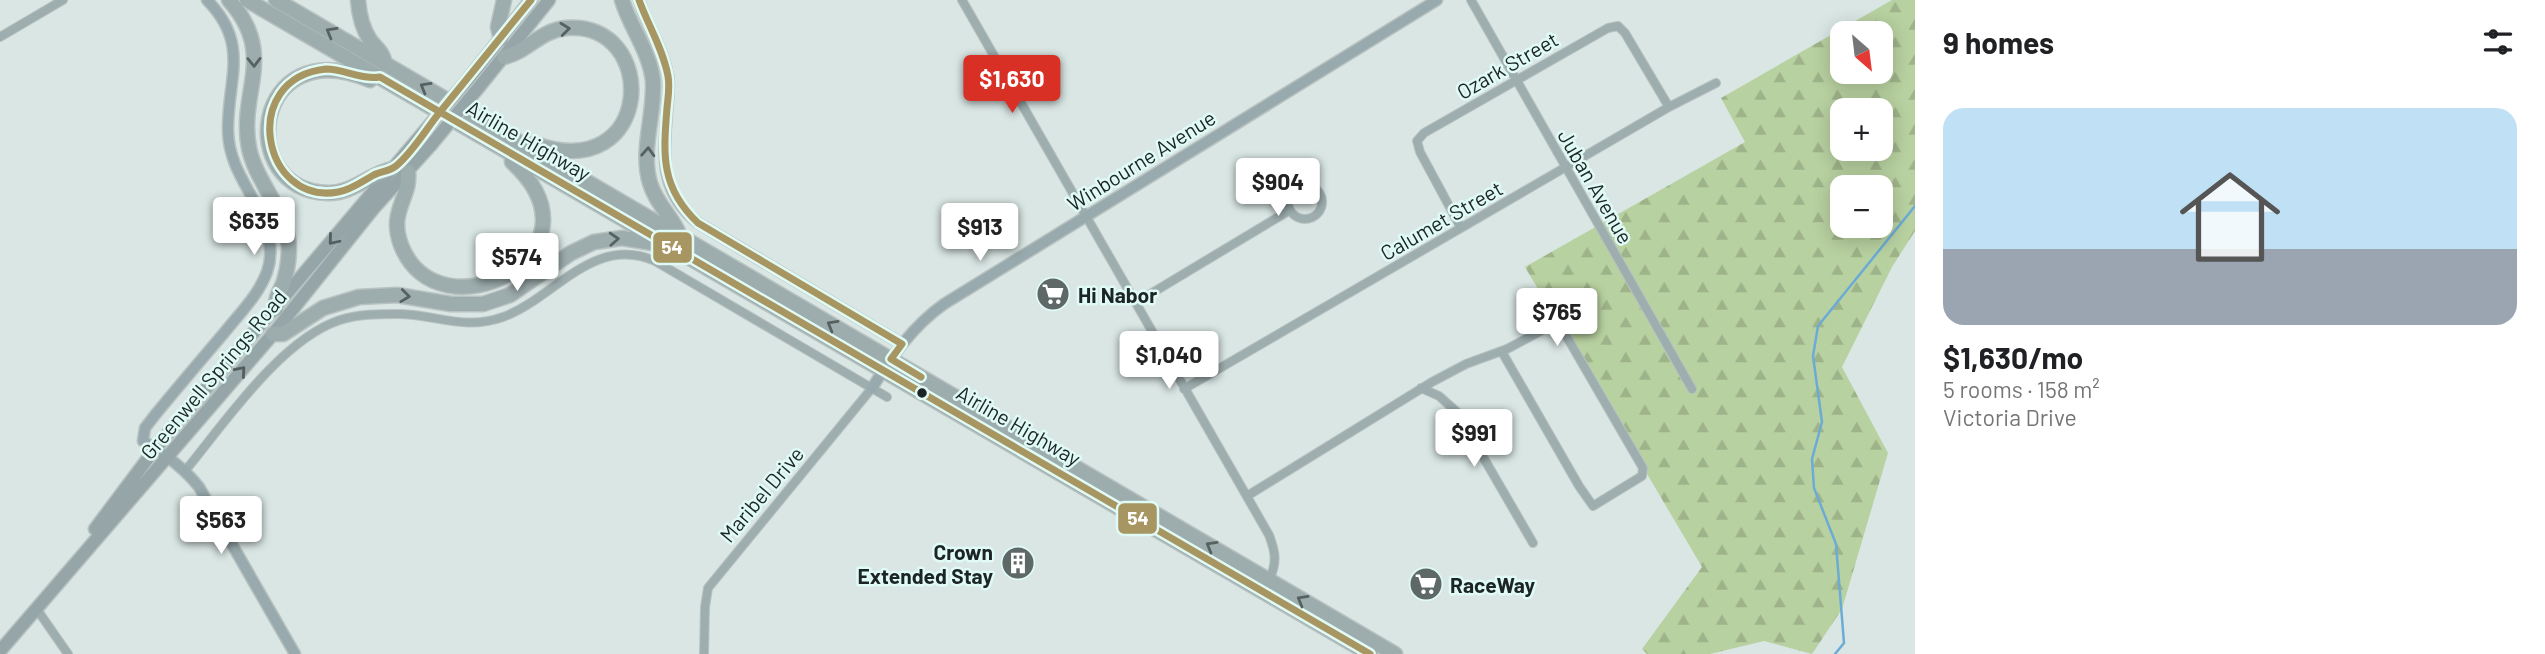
<!DOCTYPE html>
<html lang="en">
<head>
<meta charset="utf-8">
<style>
	:root { --surface:#fff; --page:#f2f2f2; --text:#202124; --muted:#757577; --line:#e0e0e0; --accent:#d93025 }
	body { margin:0; font-family:Barlow,sans-serif; background:var(--page); color:var(--text); height:100vh; display:flex; flex-direction:column; font-size:26px; white-space:nowrap }
	* { box-sizing:border-box; margin:0 }
	p { font-size:23px; color:var(--muted) }
	.icon { flex:none; width:38px; height:38px; fill:none; stroke:currentColor; stroke-width:2; stroke-linecap:round; stroke-linejoin:round }
	.map { position:relative; flex:1; overflow:hidden }
	.side { display:flex; flex-direction:column; background:var(--surface); width:630px }
	.side>* { flex:none }
	.needle { width:46px; rotate:152deg }
	.buttons { position:absolute; left:1830px; top:21px; display:grid; gap:14px }
	.buttons a { display:grid; place-items:center; width:63px; height:63px; border-radius:14px; background:var(--surface); box-shadow:0 4px 18px #0003; font-size:35px }
	.price { position:absolute; translate:-50% -60px; padding:0 16px; border-radius:7px; background:#fff; color:#222; font-size:23px; line-height:46px; filter:drop-shadow(0 2px 4px #0008) }
	.price::after { content:''; position:absolute; left:50%; top:42px; width:21px; height:16px; margin-left:-10px; background:inherit; clip-path:polygon(0 0,100% 0,50% 100%) }
	.price.on { background:var(--accent); color:#fff }
	ul { padding:0; list-style:none }
	li { display:grid; align-content:center; gap:14px; height:371px; padding:0 28px }
	li+li { border-top:2px solid var(--line) }
	li span { display:grid; place-items:center; height:217px; border-radius:21px; color:#555 }
	li>.icon { margin-inline-start:auto }
	span .icon { width:126px; height:126px; fill:#fffc; stroke-width:1 }
	li b { font-size:30px }
	h2 { display:flex; justify-content:space-between; align-items:center; height:84px; padding:0 28px; font-size:30px }
	main { display:flex; flex:1; min-height:0 }
	.map>svg:first-child { display:block }
	.forest { fill:url(#forest-firs); fill-rule:evenodd }
	.lines { fill:none; stroke-linecap:round; stroke-linejoin:round }
	.stream { stroke:#6babd5; stroke-width:2.5 }
	.street-casing { stroke:#b8c2c1; stroke-width:10 }
	.secondary-casing { stroke:#b8c2c1; stroke-width:13 }
	.primary-casing { stroke:#b8c2c1; stroke-width:15 }
	.highway-casing { stroke:#b8c2c1; stroke-width:17 }
	.street { stroke:#9eaeaf; stroke-width:8 }
	.secondary { stroke:#98aaad; stroke-width:10 }
	.primary { stroke:#96a6a8; stroke-width:12 }
	.highway { stroke:#9dacad; stroke-width:14 }
	.primary-bridge-casing { stroke:#b8c2c1; stroke-width:15; stroke-linecap:butt }
	.primary-bridge { stroke:#96a6a8; stroke-width:12 }
	.bus-1-casing { stroke:#e0faf6; stroke-width:12 }
	.bus-1 { stroke:#a79661; stroke-width:7 }
	.oneway { stroke:#566262 }
	.oneway2 { stroke:#535f5f }
	.bus-dot { fill:#1c2524; stroke:#e0faf6; stroke-width:2.5 }
	.labels { text-anchor:middle; dominant-baseline:central; stroke-width:5; stroke-linejoin:round; paint-order:stroke }
	.street-label { font-size:21px; fill:#1c2524; stroke:#e0faf6 }
	.poi-label { font-size:21px; font-weight:bold; fill:#1c2524; stroke:#e0faf6; text-anchor:start }
	.line-badge { stroke:#e0faf6; stroke-width:2.5 }
	.badge-label { font-size:19px; text-anchor:middle; font-weight:bold; fill:#fff }
</style>
</head>
<body>
<main>
<div class="map">
<svg width="1915" height="654" viewBox="0 0 1915 654">
	<defs>
		<pattern id="forest-firs" width="22" height="20" patternUnits="userSpaceOnUse" patternTransform="scale(1.75)"><rect width="22" height="20" fill="#b8d1a0"/><path d="M5 1l3.5 6h-7zM16 11l3.5 6h-7z" fill="#9eb38a"/></pattern>
	</defs>
	<rect width="100%" height="100%" fill="#d9e6e4"/>
	<path class="forest" d="M1892,0H1915V231L1892,267L1842,367L1888,453L1842,609L1812,654L1764,641L1710,654H1647L1642,649L1702,567L1525,267L1745,142L1721,98ZM1843,33H1881V72H1843ZM1843,110H1881V149H1843ZM1843,187H1881V226H1843Z"/>
	<g class="lines">
		<path class="stream" d="M1835,654L1844,643L1836,544L1814,488L1812,459L1822,422L1813,356L1818,326L1915,206"/>
		<defs>
			<path id="street" d="M962,0L1269,535C1276,553 1277,563 1269,581
				M1471,0L1692,389
				M0,37L63,0
				M1288 202a17 17 0 1 1 34 0a17 17 0 1 1-34 0Z
				M1461,228L1420,152L1417,141L1424,133L1608,28L1618,26L1625,33L1669,107
				M1137,302L1290,210
				M1421,388L1439,396L1457,412L1533,543
				M1184,389L1669,107L1716,83
				M185,471C224,424 281,339 340,320C359,314 378,314 398,314C435,314 464,331 503,317C555,298 593,234 655,261L887,397
				M1247,496L1432,382L1466,364L1507,349L1554,324L1564,332L1643,468L1642,476L1593,506L1579,486L1502,352
				M36,608L68,654
				M704,654L705,607L708,588L872,388"/>
			<path id="secondary" d="M207,0C251,45 227,79 228,131C229,171 256,195 267,230C271,244 272,258 267,272C258,296 239,314 224,333C201,360 178,387 155,415L145,428L143,441C165,454 183,467 199,487L295,654
				M639,0C647,26 663,48 668,76C670,86 668,98 667,109C664,155 658,191 698,223L902,344
				M872,388C892,356 913,326 944,304L1437,0"/>
			<path id="primary" d="M470,77L531,0
				M479,87L549,0
				M95,529L155,449L422,134
				M0,651L273,334L373,209L431,145"/>
			<path id="highway" d="M229,0C278,55 238,92 249,148C256,183 287,210 289,247C289,259 287,272 283,284C279,293 275,298 276,309
				M247,0L1370,654
				M276,0L1395,654
				M358,0C359,14 362,28 370,40C377,49 383,52 385,64
				M622,0C630,27 650,52 653,81C655,115 640,150 650,183C656,204 672,216 679,234
				M501,39L498,27L504,0
				M504,57C527,52 541,30 566,28C660,20 655,186 535,144L531,145
				M370,80C252,30 234,191 328,193C354,193 369,174 392,169
				M408,172C411,198 388,211 401,245C438,341 613,254 512,162V159
				M273,334H283L323,308L359,297L397,295L451,304H483L510,295L571,253L594,242L622,238L659,244"/>
		</defs>
		<use href="#street" class="street-casing"/>
		<use href="#secondary" class="secondary-casing"/>
		<use href="#primary" class="primary-casing"/>
		<use href="#highway" class="highway-casing"/>
		<use href="#street" class="street"/>
		<use href="#secondary" class="secondary"/>
		<use href="#primary" class="primary"/>
		<use href="#highway" class="highway"/>
		<defs>
			<path id="primary-bridge" d="M422,134L470,77
				M431,145L479,87"/>
		</defs>
		<use href="#primary-bridge" class="primary-bridge-casing"/>
		<use href="#primary-bridge" class="primary-bridge"/>
		<defs>
			<path id="bus-1" d="M639,0C648,25 663,49 668,76C670,87 668,98 667,108C663,156 661,188 698,223L902,344L891,359L921,377
				M326,69C344,69 362,80 380,77L440,112C426,129 413,152 396,166C389,172 379,171 372,176C361,182 351,190 338,192C262,206 238,78 326,69Z
				M440,112L1370,654
				M440,112L531,0"/>
		</defs>
		<use href="#bus-1" class="bus-1-casing"/>
		<use href="#bus-1" class="bus-1"/>
	</g>
	<defs><path id="oneway-chevron" d="M-2-3.5L2.5 0L-2 3.5" fill="none" stroke-width="1.6" stroke-linecap="round" stroke-linejoin="round" transform="scale(1.75)"/></defs>
	<g class="oneway">
		<use href="#oneway-chevron" transform="translate(565 29) rotate(-6)"/>
		<use href="#oneway-chevron" transform="translate(331 32) rotate(-150)"/>
		<use href="#oneway-chevron" transform="translate(254 62) rotate(89)"/>
		<use href="#oneway-chevron" transform="translate(425 87) rotate(-150)"/>
		<use href="#oneway-chevron" transform="translate(648 152) rotate(-87)"/>
		<use href="#oneway-chevron" transform="translate(614 239) rotate(-3)"/>
		<use href="#oneway-chevron" transform="translate(405 296) rotate(7)"/>
		<use href="#oneway-chevron" transform="translate(832 325) rotate(-150)"/>
		<use href="#oneway-chevron" transform="translate(1211 546) rotate(-150)"/>
		<use href="#oneway-chevron" transform="translate(1302 600) rotate(-150)"/>
	</g>
	<g class="oneway2">
		<use href="#oneway-chevron" transform="translate(333 240) rotate(130)"/>
		<use href="#oneway-chevron" transform="translate(241 371) rotate(-49)"/>
	</g>
	<defs>
		<symbol id="supermarket-disc" viewBox="-11 -11 22 22"><circle r="9.5" fill="#5e6967" stroke="#e0faf6"/><path d="M-6-5.5h2.5l.6 2H6L4.5 2H-2.5L-4.4-4H-6ZM-1.5 3.2a1.3 1.3 0 1 0 .1 0ZM3 3.2a1.3 1.3 0 1 0 .1 0Z" fill="#fff"/></symbol>
		<symbol id="building-disc" viewBox="-11 -11 22 22"><circle r="9.5" fill="#5e6967" stroke="#e0faf6"/><path d="M-4-6H4V6H1V3H-1V6H-4ZM-2.5-4.3h1.7v1.8h-1.7ZM.8-4.3h1.7v1.8H.8ZM-2.5-1h1.7V.8h-1.7ZM.8-1h1.7V.8H.8Z" fill="#fff"/></symbol>
	</defs>
	<g fill-rule="evenodd">
		<use href="#supermarket-disc" x="1034" y="275" width="38" height="38"/>
		<use href="#building-disc" x="999" y="544" width="38" height="38"/>
		<use href="#supermarket-disc" x="1407" y="565" width="38" height="38"/>
	</g>
	<circle class="bus-dot" cx="922" cy="393" r="6"/>
	<g class="labels">
		<g class="street-label">
			<text transform="translate(1507 65) rotate(-30)">Ozark Street</text>
			<text transform="translate(529 140) rotate(30)">Airline Highway</text>
			<text transform="translate(1141 160) rotate(-32)">Winbourne Avenue</text>
			<text transform="translate(1596 186) rotate(60)">Juban Avenue</text>
			<text transform="translate(1441 220) rotate(-30)">Calumet Street</text>
			<text transform="translate(213 374) rotate(-50)">Greenwell Springs Road</text>
			<text transform="translate(1019 425) rotate(30)">Airline Highway</text>
			<text transform="translate(761 494) rotate(-50)">Maribel Drive</text>
		</g>
		<g class="poi-label">
			<text x="1078" y="294">Hi Nabor</text>
			<text x="993" y="551" text-anchor="end">Crown<tspan x="993" dy="24">Extended Stay</tspan></text>
			<text x="1450" y="584">RaceWay</text>
		</g>
	</g>
	<g class="line-badge">
		<rect x="652" y="231" width="41" height="33" rx="7" fill="#a79661"/>
		<rect x="1117" y="502" width="41" height="33" rx="7" fill="#a79661"/>
	</g>
	<g class="badge-label">
		<text x="672" y="254">54</text>
		<text x="1138" y="525">54</text>
	</g>
</svg>
<div class="buttons">
<a><svg class="needle" viewBox="-14 -14 28 28"><path d="M0-13l5 13h-10z" fill="#e53935"/><path d="M0 13l5-13h-10z" fill="#757577"/></svg></a>
<a>+</a>
<a>−</a>
</div>
<b class="price on" style="left:1012px;top:115px">$1,630</b>
<b class="price" style="left:1278px;top:218px">$904</b>
<b class="price" style="left:254px;top:257px">$635</b>
<b class="price" style="left:980px;top:263px">$913</b>
<b class="price" style="left:517px;top:293px">$574</b>
<b class="price" style="left:1557px;top:348px">$765</b>
<b class="price" style="left:1169px;top:391px">$1,040</b>
<b class="price" style="left:1474px;top:469px">$991</b>
<b class="price" style="left:221px;top:556px">$563</b>
</div>
<section class="side">
<h2>9 homes<svg class="icon" aria-label="filters" viewBox="0 0 24 24"><path d="M4 7h16M4 17h16"/><circle cx="9" cy="7" r="2"/><circle cx="15" cy="17" r="2"/></svg></h2>
<ul>
<li><span style="background:linear-gradient(#bfe0f5 65%,#9aa5b1 0)"><svg class="icon" aria-label="home" viewBox="0 0 24 24"><path d="M3 11l9-7 9 7M6 9v11h12V9"/></svg></span><div><b>$1,630/mo</b><p>5 rooms · 158 m²</p><p>Victoria Drive</p></div></li>
</ul>
</section>
</main>
</body>
</html>
